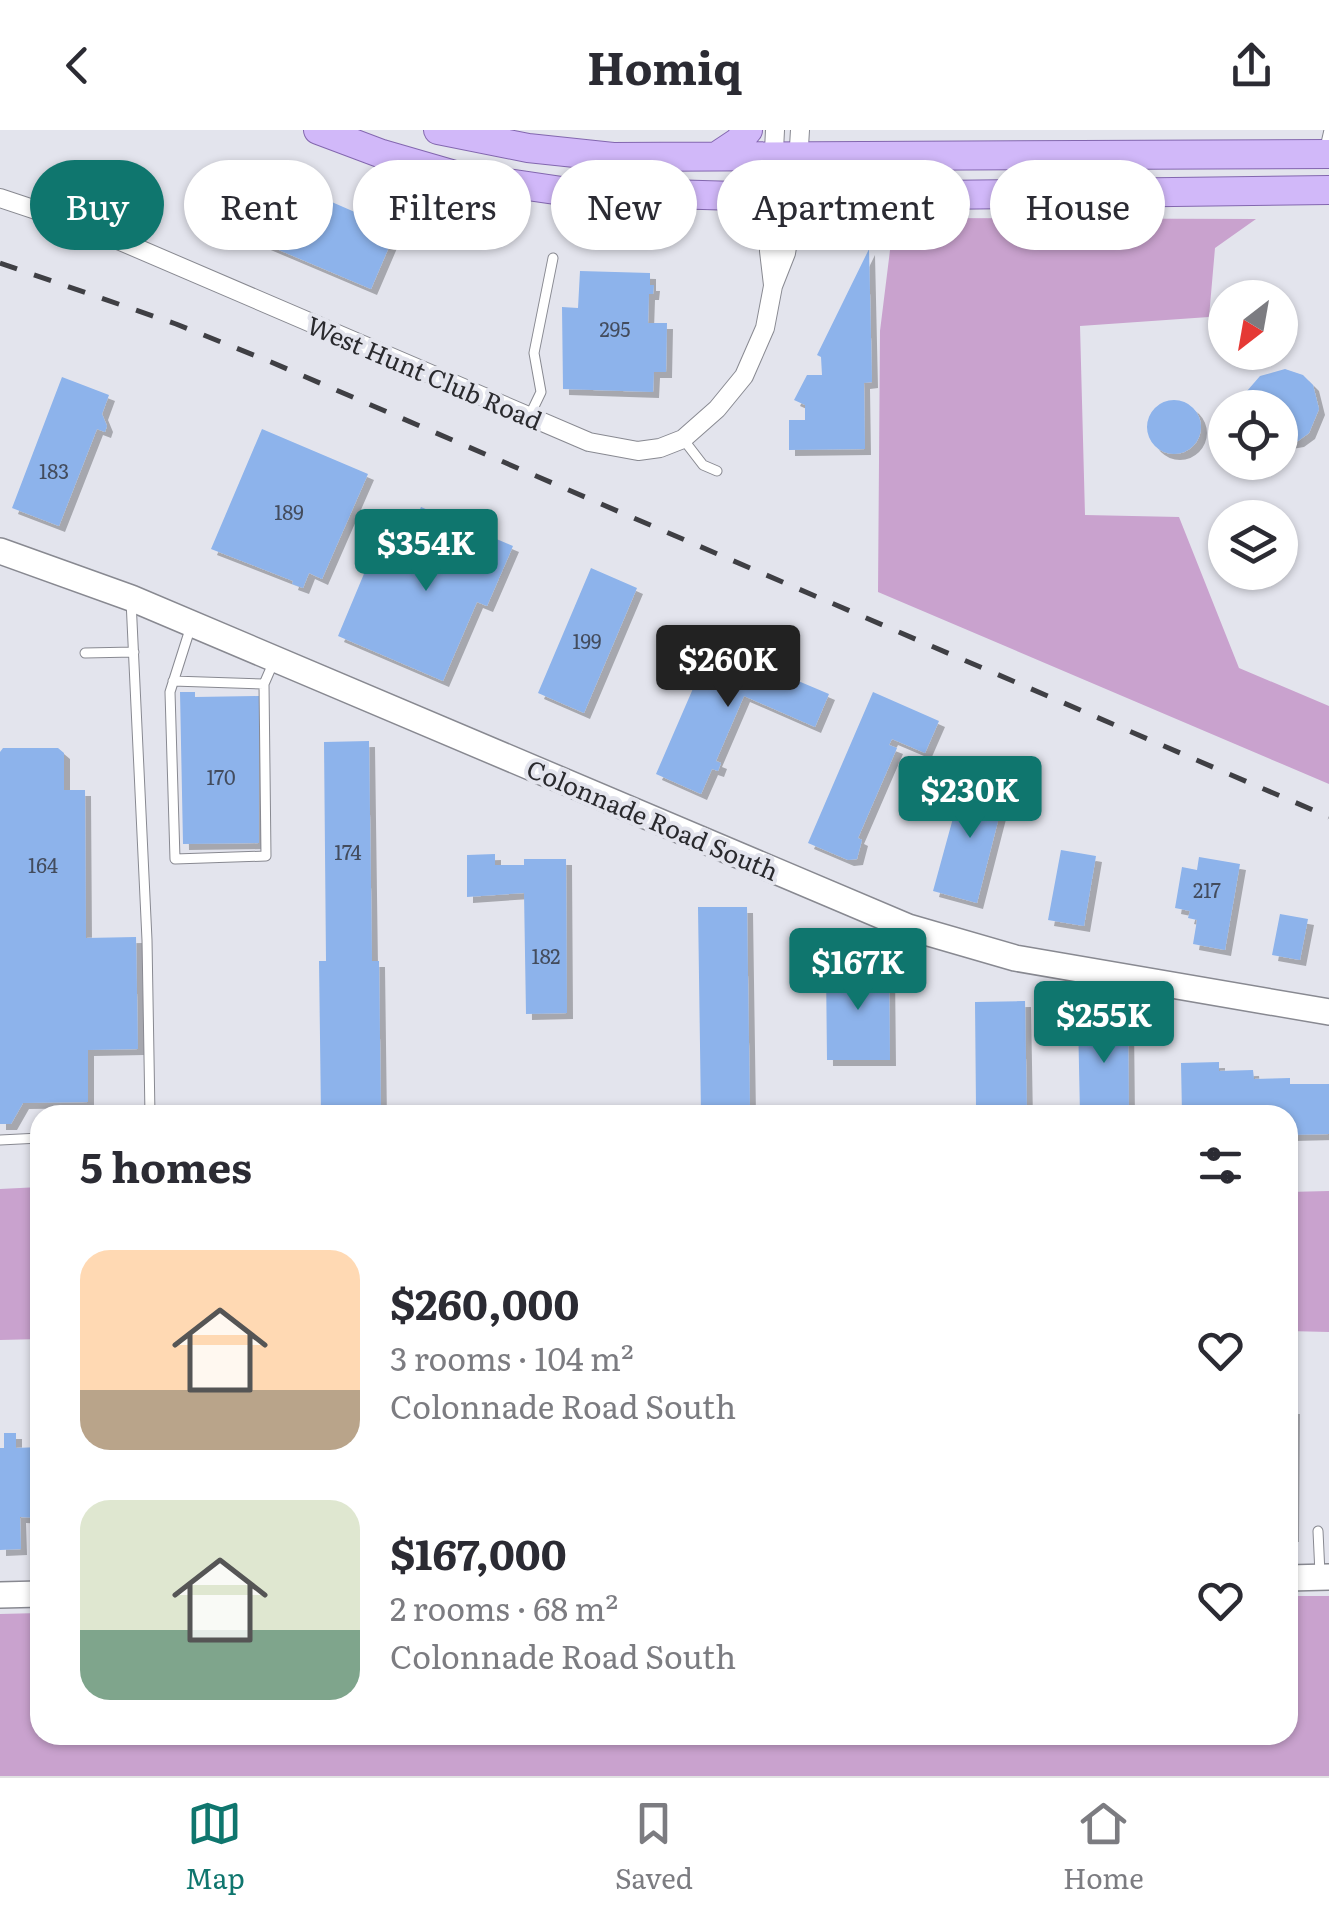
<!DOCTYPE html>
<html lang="en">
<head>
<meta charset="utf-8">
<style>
	:root { --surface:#fff; --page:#f2f2f3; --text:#2b2b33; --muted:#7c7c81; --line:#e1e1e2; --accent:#0f766e }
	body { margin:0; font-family:Literata,serif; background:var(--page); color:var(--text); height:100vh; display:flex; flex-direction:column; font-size:38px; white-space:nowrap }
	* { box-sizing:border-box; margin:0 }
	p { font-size:32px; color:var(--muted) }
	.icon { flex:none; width:55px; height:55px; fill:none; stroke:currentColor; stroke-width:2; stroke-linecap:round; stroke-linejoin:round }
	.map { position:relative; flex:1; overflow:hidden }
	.drawer { position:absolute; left:30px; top:975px; width:1268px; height:640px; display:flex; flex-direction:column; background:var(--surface); border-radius:30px; box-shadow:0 2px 8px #0004 }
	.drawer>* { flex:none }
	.hud { position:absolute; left:30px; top:30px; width:1270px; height:90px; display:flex; gap:20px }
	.needle { width:65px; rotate:211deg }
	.buttons { position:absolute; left:1208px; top:150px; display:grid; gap:20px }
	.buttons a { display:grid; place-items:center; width:90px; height:90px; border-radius:50%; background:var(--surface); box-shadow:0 2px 8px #0004; font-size:50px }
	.price { position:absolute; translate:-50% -85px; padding:0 22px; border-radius:10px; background:var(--accent); color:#fff; font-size:32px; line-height:65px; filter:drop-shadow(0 2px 5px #0008) }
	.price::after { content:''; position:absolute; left:50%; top:60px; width:30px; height:22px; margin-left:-15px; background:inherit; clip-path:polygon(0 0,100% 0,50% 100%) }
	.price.on { background:#222; color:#fff }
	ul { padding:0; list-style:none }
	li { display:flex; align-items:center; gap:30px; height:250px; padding:0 50px }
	li span { display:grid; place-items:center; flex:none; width:280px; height:200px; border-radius:30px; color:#555 }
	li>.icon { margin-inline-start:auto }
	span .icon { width:120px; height:120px; fill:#fffc; stroke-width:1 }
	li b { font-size:42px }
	h2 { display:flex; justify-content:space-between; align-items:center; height:120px; padding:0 50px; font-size:42px }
	.tag { padding:0 35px; border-radius:45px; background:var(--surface); box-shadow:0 2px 8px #0004; font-size:35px; line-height:90px }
	.tag.on { background:var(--accent); color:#fff }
	header { display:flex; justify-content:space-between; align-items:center; height:130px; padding:0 50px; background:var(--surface); font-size:45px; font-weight:700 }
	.tab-bar { display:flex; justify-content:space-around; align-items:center; height:140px; border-top:2px solid var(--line); background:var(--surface); font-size:28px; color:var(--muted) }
	.tab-bar a { display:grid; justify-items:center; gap:5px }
	.tab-bar .on { color:var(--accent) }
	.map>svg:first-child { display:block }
	.green { fill:#c9a2ce }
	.building { fill:#8db3eb; filter:url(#shadow) }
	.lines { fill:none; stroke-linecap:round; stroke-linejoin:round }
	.lane-casing { stroke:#888991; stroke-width:11 }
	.street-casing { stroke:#888991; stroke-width:20 }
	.secondary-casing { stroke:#888991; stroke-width:28 }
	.primary-casing { stroke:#8367af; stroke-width:30 }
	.lane { stroke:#fff; stroke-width:9 }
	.street { stroke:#fff; stroke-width:18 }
	.secondary { stroke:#fff; stroke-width:25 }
	.primary { stroke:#d1b8f9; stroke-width:28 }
	.rail { stroke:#3f3f44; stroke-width:5; stroke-dasharray:18 18; stroke-linecap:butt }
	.labels { text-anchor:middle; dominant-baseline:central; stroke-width:8; stroke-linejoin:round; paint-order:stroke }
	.number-label { font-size:20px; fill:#434c5d }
	.street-label { font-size:25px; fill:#2a2a2e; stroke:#e3e4ed }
</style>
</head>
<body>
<header><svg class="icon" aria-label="back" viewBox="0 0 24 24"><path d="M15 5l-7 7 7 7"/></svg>Homiq<svg class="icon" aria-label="share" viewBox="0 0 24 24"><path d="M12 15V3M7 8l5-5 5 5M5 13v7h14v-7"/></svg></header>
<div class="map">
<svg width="1329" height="1646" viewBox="0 0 1329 1646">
	<defs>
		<filter id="shadow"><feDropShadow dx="6" dy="6" stdDeviation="0" flood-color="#0004"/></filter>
	</defs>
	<rect width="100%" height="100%" fill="#e3e4ed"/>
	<path class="green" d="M894,88L1256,89L1215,118L1209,187L1080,196L1085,385L1179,387L1239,538L1329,576V654L878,462L880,201Z
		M40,1057V1209L0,1210V1059Z
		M1329,1061V1202L1288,1201V1062Z
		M1288,1466H1329V1646H0V1484L40,1483V1605H1288Z"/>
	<path class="building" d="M258,44L317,69L318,66L357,83L359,79L398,96L371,159L253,109L255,105L242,81Z
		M869,119L872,252L864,253L865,319L789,320V290H805V275L794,270L807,245H822L821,227L817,225Z
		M580,141L650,143V155H654L653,164H649L648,193H667L666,242H654L653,262L563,259L562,177L578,178Z
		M1285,239L1303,245L1313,255L1319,279L1309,303L1298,311L1280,314V278H1244V273L1247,261L1260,246Z
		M62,247L109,265L102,284L107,296L105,302L97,299L59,396L12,378Z
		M1147 297a27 27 0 1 1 54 0a27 27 0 1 1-54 0Z
		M262,299L368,344L322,449L309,443L303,458L292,454L293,451L211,419Z
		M421,377L513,416L487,476L477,472L443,551L338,506L371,427L395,437Z
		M591,438L637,458L584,583L538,563Z
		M699,509L829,564L815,597L744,566L716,631L721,633L718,641L712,639L701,664L656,644L698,547L685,541Z
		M180,562H195V567L259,566V713L183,714Z
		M873,562L939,591L925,623L892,609L889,615L897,618L858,708L862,710L857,729L848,730L808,713Z
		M369,611L372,831H379L381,985H321L319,831H326L324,612Z
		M3,618H58L64,623V660H85L86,808L136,807L138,919L88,920V972L23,973L11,994H0V622Z
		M964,648L1006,660L977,773L933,761Z
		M1061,720L1096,726L1084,796L1048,790Z
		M495,724V735H524V729H566L567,883L526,884L524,763L467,767V725Z
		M1199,727L1240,734L1225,820L1193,814L1197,790L1188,788L1190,781L1175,778L1182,737L1197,740Z
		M698,777H747L750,980L976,978L975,872L1025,871L1027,985H701Z
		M1280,784L1308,789L1300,830L1272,825Z
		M889,836L890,930H827L826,837Z
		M1078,888H1128L1129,985H1080Z
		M1219,932V941L1253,940L1254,949L1290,948V954H1329V1004L1288,1005V985H1182L1181,933Z
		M1288,1278H1294L1293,1406H1288Z
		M4,1303H16V1318L40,1317V1388L20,1387L21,1419L0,1420V1318H4Z"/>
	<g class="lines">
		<defs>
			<path id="lane" d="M1324,22L1329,0
				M529,287L541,262L534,223L553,128
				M683,309L703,335L717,341
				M131,470L147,810L150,985
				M191,496L170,562L175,729L266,726L264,554L274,531
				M85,523L134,522
				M173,551L264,554
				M0,1010L40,1008
				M1318,1401L1320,1444"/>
			<path id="street" d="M0,68L90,98L589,312L638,321L660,318L683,309L717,279L744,246L765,198L773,156L786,123L796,66L800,0
				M773,155L769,121L775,0"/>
			<path id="secondary" d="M0,421L131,468L908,797L1015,828L1329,882
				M1288,1448L1329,1447
				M0,1465L40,1464"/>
			<path id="primary" d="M318,0L382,24L458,46L562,61L770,67L1329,60
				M438,0L528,18L613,27L1329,24
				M717,26L738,12L748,0"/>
		</defs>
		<use href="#lane" class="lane-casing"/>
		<use href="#street" class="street-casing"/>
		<use href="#secondary" class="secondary-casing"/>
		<use href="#primary" class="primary-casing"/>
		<use href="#lane" class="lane"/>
		<use href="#street" class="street"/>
		<use href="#secondary" class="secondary"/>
		<use href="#primary" class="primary"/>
		<path class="rail" d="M0,133L176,194L271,232L1329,687"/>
	</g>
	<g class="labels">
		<g class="number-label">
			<text x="615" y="198">295</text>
			<text x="54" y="340">183</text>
			<text x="289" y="381">189</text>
			<text x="587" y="510">199</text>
			<text x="221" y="646">170</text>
			<text x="348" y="721">174</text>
			<text x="43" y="734">164</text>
			<text x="1207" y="759">217</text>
			<text x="546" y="825">182</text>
		</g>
		<g class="street-label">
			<text transform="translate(425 242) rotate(23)">West Hunt Club Road</text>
			<text transform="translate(653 689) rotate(23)">Colonnade Road South</text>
		</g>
	</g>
</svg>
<div class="buttons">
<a><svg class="needle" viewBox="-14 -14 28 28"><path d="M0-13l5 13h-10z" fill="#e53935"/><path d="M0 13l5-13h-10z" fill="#7c7c81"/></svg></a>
<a><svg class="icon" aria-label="locate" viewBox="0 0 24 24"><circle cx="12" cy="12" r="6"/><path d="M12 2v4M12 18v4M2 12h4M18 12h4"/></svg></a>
<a><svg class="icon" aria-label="layers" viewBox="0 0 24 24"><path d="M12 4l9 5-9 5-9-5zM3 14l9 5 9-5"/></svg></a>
</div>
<b class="price" style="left:426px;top:464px">$354K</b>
<b class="price on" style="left:728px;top:580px">$260K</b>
<b class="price" style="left:970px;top:711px">$230K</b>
<b class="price" style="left:858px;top:883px">$167K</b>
<b class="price" style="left:1104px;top:936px">$255K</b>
<div class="hud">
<a class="tag on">Buy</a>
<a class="tag">Rent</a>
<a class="tag">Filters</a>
<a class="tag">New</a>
<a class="tag">Apartment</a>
<a class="tag">House</a>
</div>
<section class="drawer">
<h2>5 homes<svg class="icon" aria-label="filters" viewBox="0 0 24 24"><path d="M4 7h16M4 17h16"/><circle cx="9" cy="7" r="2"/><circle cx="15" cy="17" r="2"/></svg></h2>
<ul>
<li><span style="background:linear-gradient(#ffd9b3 70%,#b9a48a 0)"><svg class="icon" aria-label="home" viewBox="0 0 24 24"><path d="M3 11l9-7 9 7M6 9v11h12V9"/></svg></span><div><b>$260,000</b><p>3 rooms · 104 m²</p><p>Colonnade Road South</p></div><svg class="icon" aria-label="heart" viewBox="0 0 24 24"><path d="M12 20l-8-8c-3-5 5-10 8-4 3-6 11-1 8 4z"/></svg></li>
<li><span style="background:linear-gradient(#dfe7d0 65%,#7fa58c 0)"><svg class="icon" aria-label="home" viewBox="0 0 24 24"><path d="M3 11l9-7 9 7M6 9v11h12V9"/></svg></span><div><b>$167,000</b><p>2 rooms · 68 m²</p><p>Colonnade Road South</p></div><svg class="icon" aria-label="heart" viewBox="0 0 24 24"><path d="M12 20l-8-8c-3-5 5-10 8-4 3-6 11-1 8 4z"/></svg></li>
</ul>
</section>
</div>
<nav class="tab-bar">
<a class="on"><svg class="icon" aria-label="map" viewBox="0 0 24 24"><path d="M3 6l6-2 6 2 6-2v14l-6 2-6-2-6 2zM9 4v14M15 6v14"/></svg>Map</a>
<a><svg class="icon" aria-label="saved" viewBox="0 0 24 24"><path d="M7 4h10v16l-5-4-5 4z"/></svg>Saved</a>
<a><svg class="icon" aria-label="home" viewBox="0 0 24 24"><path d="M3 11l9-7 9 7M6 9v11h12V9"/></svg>Home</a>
</nav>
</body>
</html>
